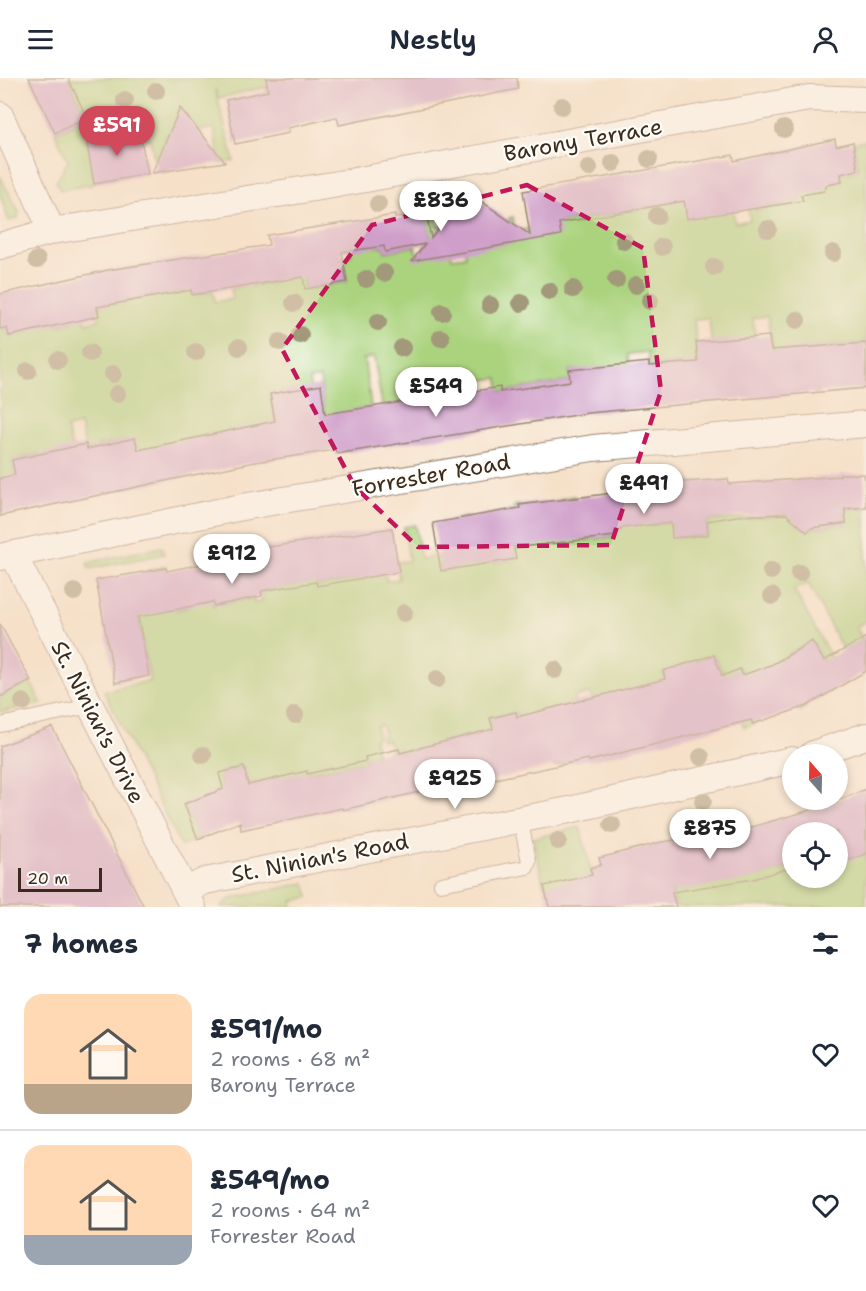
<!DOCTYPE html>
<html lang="en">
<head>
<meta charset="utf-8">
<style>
	:root { --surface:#fff; --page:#f6f6f7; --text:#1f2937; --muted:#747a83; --line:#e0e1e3; --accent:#d1495b }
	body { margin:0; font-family:"Shantell Sans",sans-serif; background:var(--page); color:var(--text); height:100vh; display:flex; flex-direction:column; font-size:22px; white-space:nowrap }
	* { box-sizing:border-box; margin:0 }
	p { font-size:20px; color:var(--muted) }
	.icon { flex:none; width:33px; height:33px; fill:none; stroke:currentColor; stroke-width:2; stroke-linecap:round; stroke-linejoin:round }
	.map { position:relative; height:829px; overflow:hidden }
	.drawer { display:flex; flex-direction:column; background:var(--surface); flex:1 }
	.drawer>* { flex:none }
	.needle { width:39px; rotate:340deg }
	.tools { position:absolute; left:782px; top:666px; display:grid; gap:12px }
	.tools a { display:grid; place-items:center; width:66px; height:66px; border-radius:50%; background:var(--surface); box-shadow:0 3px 9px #0003; font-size:30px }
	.scale { position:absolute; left:18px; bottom:15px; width:84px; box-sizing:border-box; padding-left:6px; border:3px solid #3b2a1e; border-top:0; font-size:16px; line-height:21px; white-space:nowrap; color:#3b2a1e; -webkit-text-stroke:4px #fdfcf7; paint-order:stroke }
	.price { position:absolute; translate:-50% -51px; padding:0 14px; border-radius:21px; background:#fff; color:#222; font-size:20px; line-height:39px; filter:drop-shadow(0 2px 3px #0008) }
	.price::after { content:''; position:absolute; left:50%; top:36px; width:18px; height:14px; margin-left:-9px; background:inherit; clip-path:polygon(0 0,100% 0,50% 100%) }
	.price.on { background:var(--accent); color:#fff }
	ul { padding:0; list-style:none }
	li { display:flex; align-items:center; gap:18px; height:150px; padding:0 24px }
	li+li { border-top:2px solid var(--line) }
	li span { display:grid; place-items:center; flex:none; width:168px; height:120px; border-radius:18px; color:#555 }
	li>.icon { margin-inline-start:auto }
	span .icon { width:72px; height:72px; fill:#fffc; stroke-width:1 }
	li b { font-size:26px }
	h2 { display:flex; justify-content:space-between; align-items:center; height:72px; padding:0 24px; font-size:26px }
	header { display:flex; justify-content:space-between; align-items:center; height:78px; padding:0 24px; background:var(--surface); font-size:27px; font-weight:600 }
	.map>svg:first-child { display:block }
	.green { fill:#abd37e; stroke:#737e4e; stroke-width:1.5 }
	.building { fill:#cf9ec9 }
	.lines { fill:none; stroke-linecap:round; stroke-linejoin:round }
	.service-casing { stroke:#988573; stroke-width:16 }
	.minor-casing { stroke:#988573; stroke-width:28 }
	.service { stroke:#fff; stroke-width:14 }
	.minor { stroke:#fff; stroke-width:26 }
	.tree { fill:#a2987a }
	.marked { fill:none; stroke:#c2185b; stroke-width:4.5; stroke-dasharray:12 8; stroke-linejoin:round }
	.labels { text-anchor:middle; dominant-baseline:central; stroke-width:4.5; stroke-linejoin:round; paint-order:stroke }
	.street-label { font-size:22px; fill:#3b2a1e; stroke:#fdfcf7 }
</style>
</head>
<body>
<header><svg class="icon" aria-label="menu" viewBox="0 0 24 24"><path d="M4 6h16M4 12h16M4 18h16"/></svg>Nestly<svg class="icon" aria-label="person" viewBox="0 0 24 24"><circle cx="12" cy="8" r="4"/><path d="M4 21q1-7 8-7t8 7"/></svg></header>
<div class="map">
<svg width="866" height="829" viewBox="0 0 866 829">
	<rect width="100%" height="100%" fill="#fdfcf7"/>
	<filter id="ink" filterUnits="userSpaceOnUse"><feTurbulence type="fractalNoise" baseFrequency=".0167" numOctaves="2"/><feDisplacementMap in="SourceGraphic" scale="12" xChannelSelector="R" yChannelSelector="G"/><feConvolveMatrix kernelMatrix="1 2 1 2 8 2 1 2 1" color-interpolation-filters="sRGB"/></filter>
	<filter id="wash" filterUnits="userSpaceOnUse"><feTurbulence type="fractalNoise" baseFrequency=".008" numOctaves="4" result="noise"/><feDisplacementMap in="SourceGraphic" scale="24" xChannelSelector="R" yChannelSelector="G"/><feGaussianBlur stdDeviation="1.35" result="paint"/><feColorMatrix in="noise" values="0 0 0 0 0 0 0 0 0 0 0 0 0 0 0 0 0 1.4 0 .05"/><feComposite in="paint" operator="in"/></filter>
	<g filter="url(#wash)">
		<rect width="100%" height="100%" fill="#f6e0c8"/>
		<path class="green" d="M68,0H267L273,42L266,9L219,20L215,11L234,83L220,85L214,50L164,58L169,93L162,95L159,83L155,84L150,60L141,62L139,52L108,57L94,106L60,112L56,104L68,83L55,55L87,40Z
			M866,62V265L815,269L818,315H814L811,278L789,281L788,271L773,272L767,238L753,240L762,319L713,277L709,240L694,241L699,291L682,285L649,288L648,274L628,276L629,290L569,292L570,303L500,314L498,300L482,302L485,324L382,327L374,279L364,281L371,329L325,337L320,300L309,301L315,342L301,344L295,312L270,316L276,348L237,351L138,374L135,361L97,368L101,386L90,388L80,347L67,350L76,385L38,376L12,382L16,401L0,400V251L7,250L9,258L28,254L58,241L60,247L72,245L70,236L83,233L86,245L99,242L97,230L102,228L95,195L110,226L186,213L181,182L186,181L192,217L213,214L215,224L232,221L231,211L245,208L246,171L252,208L275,204L274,192L300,187L305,211L347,204L343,179L351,178L345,146L374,169L384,168L385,174L415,168L418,181L434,178L426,135L434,133L437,148L446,146L452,180L466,178L464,165H513L509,140L513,139L515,153L662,127L656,90L661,89L666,112L733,133L735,145L750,142L744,108L750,107L755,132L802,123L799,103L827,107L842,104L841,96L858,92L853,64Z
			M0,98L19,134L18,140L9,143L0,117Z
			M617,414H625L651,447L671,445L673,460L708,457L707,443L799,436V448L810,451L845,445V431L866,429V543L856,549L863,561L850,586L808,505L794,512L845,605L839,609L816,570L809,575L804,567L779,582L807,628L800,633L787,605L743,599L740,591L733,594L753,646L744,649L725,599L714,577L663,594L669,618L592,620L590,615L574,619L575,625L550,631L563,687L554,689L544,642L519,647L516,634L490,640L496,662L479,655L444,663L453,710L445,712L443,705L418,688L414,671L400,675L398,671L390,673L388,662L382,663L381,659L384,658L382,647L376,648L378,659L374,661L377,676L365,679L366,683L248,707L244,689L219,695L227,732L184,727L198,761L181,768L104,613L150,603L136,525L154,522L147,493L166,488L176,532L187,530L186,523L212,518L214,528L253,520L254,525L262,524L261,513L311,504L305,463L309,464L317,508L358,501L384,486L386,503L399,501L397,484L409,483L404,449L415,447L421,481L439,478L441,493L454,491L452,476L462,474L457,441L466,439L472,473L489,470L492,485L516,481L508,432H514V428L519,427L524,464L566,458L560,421L575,418L580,456L586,462L615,459V453L621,452Z
			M162,469L164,476L89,491L87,485Z
			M30,603L42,626L0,634V619Z
			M580,749L596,812L544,808L533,760Z
			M866,753V828L676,829L672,813L754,800L788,790L792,782V800H837V787Z
			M305,805L309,819L292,823L293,829H220L230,821Z"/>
		<g id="blocks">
			<path class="building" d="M29,0H68L87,40L55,55Z
				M266,0H517L518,11L339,47L337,39L288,50L289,55L235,66L226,22L268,13Z
				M180,30L225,84L152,95Z
				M139,52L148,96L94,106L86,61Z
				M835,61L836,68L853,64L858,92L841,96L842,104L827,107L824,113L801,117L803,123L687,141L684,123L559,145L561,157L412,183L425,166L385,174L384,168L342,174L347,204L305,211L303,199L192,217L191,212L97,229L99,238L9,258L7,250L0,251V216L108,192L269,167L267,157L395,137V140L426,135L431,160L457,127L481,123L530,157L523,113L733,77L734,83Z
				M769,258L771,272L866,265V310L588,335L336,376L335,372L255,384L0,438V400L15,397L12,382L86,366L87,371L135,360L138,372L275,343L270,316L321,307L325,336L500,309V314L570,303L569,292L649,284V288L698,284L696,264Z
				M840,396H864L866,429L845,431L846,445L812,450L807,454L786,436L737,438L707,443L708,457L672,460L671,445L621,450V452L615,453V458L514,470L516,481L441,493L433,445L520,430L519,427L653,410V406L728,401L729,406L756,404L840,398Z
				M392,450L399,494L317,508L316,504L261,513L262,518L214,528L213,524L138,539L149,598L115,605L96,502L166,490L167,493L246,477L257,474L256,471Z
				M0,546L31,603L0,619Z
				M866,559V593L807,628L753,646L751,642L589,683L588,681L453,710V706L343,732L342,730L241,752L240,744L198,761L184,726L223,711L219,695L244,689L248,707L307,693V696L366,683L365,679L390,673L399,671L400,675L493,651L490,640L516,634L517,639L665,601L663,593L714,577L722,598L740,591L743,597L773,586L812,563L824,583Z
				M52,649L57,658L144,829H0V668Z
				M866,711V776L837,787V754H792V789L753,801L672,814L676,829H549L544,808L592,797L590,790L601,787L599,780L662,764L745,751L821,729Z"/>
		</g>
	</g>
	<g filter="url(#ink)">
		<use href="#blocks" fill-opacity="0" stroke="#988573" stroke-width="1.5"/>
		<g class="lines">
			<defs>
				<path id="service" d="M0,647L90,628
					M441,806L527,789L529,783L520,741"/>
				<path id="minor" d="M0,37L52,153
					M0,168L52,153L338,106L809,20L866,22
					M13,476L185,813
					M0,479L242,429L550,377L593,370L866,346
					M813,676L866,658
					M193,829L185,813L205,803L569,732L792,682"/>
			</defs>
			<use href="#service" class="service-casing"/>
			<use href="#minor" class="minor-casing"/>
			<use href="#service" class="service"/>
			<use href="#minor" class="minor"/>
		</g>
		<g class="tree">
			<circle cx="156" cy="13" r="9"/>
			<circle cx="125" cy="22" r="9"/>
			<circle cx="562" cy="28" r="9"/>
			<circle cx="784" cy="51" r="9"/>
			<circle cx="649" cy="81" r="9"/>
			<circle cx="613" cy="85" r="9"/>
			<circle cx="589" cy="90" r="9"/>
			<circle cx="378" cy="126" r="9"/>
			<circle cx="657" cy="138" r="9"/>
			<circle cx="768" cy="151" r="9"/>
			<circle cx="624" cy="163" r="9"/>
			<circle cx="662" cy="169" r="9"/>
			<circle cx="833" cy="175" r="9"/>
			<circle cx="37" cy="182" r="9"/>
			<circle cx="714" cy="189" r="9"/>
			<circle cx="384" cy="195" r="9"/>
			<circle cx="366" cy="201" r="9"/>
			<circle cx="616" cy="202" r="9"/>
			<circle cx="636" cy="207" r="9"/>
			<circle cx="573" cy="211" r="9"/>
			<circle cx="549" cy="213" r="9"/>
			<circle cx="650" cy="223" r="9"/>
			<circle cx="294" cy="225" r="9"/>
			<circle cx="521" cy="225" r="9"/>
			<circle cx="490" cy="227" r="9"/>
			<circle cx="442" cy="234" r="9"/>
			<circle cx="797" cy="242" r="9"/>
			<circle cx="378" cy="244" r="9"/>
			<circle cx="300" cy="257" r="9"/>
			<circle cx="441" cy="260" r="9"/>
			<circle cx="280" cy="264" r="9"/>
			<circle cx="239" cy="269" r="9"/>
			<circle cx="402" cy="270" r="9"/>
			<circle cx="196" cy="274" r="9"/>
			<circle cx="90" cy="275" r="9"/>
			<circle cx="58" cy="282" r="9"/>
			<circle cx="28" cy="293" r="9"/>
			<circle cx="113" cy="296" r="9"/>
			<circle cx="117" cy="316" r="9"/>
			<circle cx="771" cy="493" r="9"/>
			<circle cx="799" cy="495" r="9"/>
			<circle cx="74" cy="514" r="9"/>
			<circle cx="772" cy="518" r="9"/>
			<circle cx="404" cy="535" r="9"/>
			<circle cx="555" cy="592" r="9"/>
			<circle cx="437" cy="601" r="9"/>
			<circle cx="23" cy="624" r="9"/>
			<circle cx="295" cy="637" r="9"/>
			<circle cx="203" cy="677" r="9"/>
			<circle cx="701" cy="679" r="9"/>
			<circle cx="703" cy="723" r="9"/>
			<circle cx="612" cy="747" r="9"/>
			<circle cx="558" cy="763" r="9"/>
		</g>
	</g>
	<path d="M0 0H866V829H0ZM527,107L643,170L661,313L611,467L418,469L355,409L282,271L372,147Z" fill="#f6e0c8" fill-opacity=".55" fill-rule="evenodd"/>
	<path class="marked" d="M527,107L643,170L661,313L611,467L418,469L355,409L282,271L372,147Z"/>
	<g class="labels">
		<g class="street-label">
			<text transform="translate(583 62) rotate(-10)">Barony Terrace</text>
			<text transform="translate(431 397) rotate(-10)">Forrester Road</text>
			<text transform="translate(98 644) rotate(63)">St. Ninian's Drive</text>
			<text transform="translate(320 780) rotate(-11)">St. Ninian's Road</text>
		</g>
	</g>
</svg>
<div class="tools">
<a><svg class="needle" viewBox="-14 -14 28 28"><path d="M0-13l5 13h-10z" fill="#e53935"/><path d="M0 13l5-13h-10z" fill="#747a83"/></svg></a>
<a><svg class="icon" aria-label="locate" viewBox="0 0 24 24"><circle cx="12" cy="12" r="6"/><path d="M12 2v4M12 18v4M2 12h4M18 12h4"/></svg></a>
</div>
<div class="scale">20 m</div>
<b class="price on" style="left:117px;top:79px">£591</b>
<b class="price" style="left:441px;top:154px">£836</b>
<b class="price" style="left:436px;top:340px">£549</b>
<b class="price" style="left:644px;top:437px">£491</b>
<b class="price" style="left:232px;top:507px">£912</b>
<b class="price" style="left:455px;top:732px">£925</b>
<b class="price" style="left:710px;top:782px">£875</b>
</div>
<section class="drawer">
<h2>7 homes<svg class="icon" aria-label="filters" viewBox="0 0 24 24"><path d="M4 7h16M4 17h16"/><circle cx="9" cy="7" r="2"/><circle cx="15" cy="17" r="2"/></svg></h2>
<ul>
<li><span style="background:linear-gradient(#ffd9b3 75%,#b9a48a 0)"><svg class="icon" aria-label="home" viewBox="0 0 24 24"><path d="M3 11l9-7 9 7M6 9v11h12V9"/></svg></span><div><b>£591/mo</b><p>2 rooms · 68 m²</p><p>Barony Terrace</p></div><svg class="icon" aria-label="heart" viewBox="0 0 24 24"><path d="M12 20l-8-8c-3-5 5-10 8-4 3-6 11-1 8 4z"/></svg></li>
<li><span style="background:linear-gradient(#ffd9b3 75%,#9aa5b1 0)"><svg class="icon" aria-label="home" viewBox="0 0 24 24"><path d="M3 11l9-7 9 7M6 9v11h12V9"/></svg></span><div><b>£549/mo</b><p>2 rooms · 64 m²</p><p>Forrester Road</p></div><svg class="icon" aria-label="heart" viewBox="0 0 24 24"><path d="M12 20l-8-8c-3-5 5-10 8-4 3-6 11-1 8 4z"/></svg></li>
</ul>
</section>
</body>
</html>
